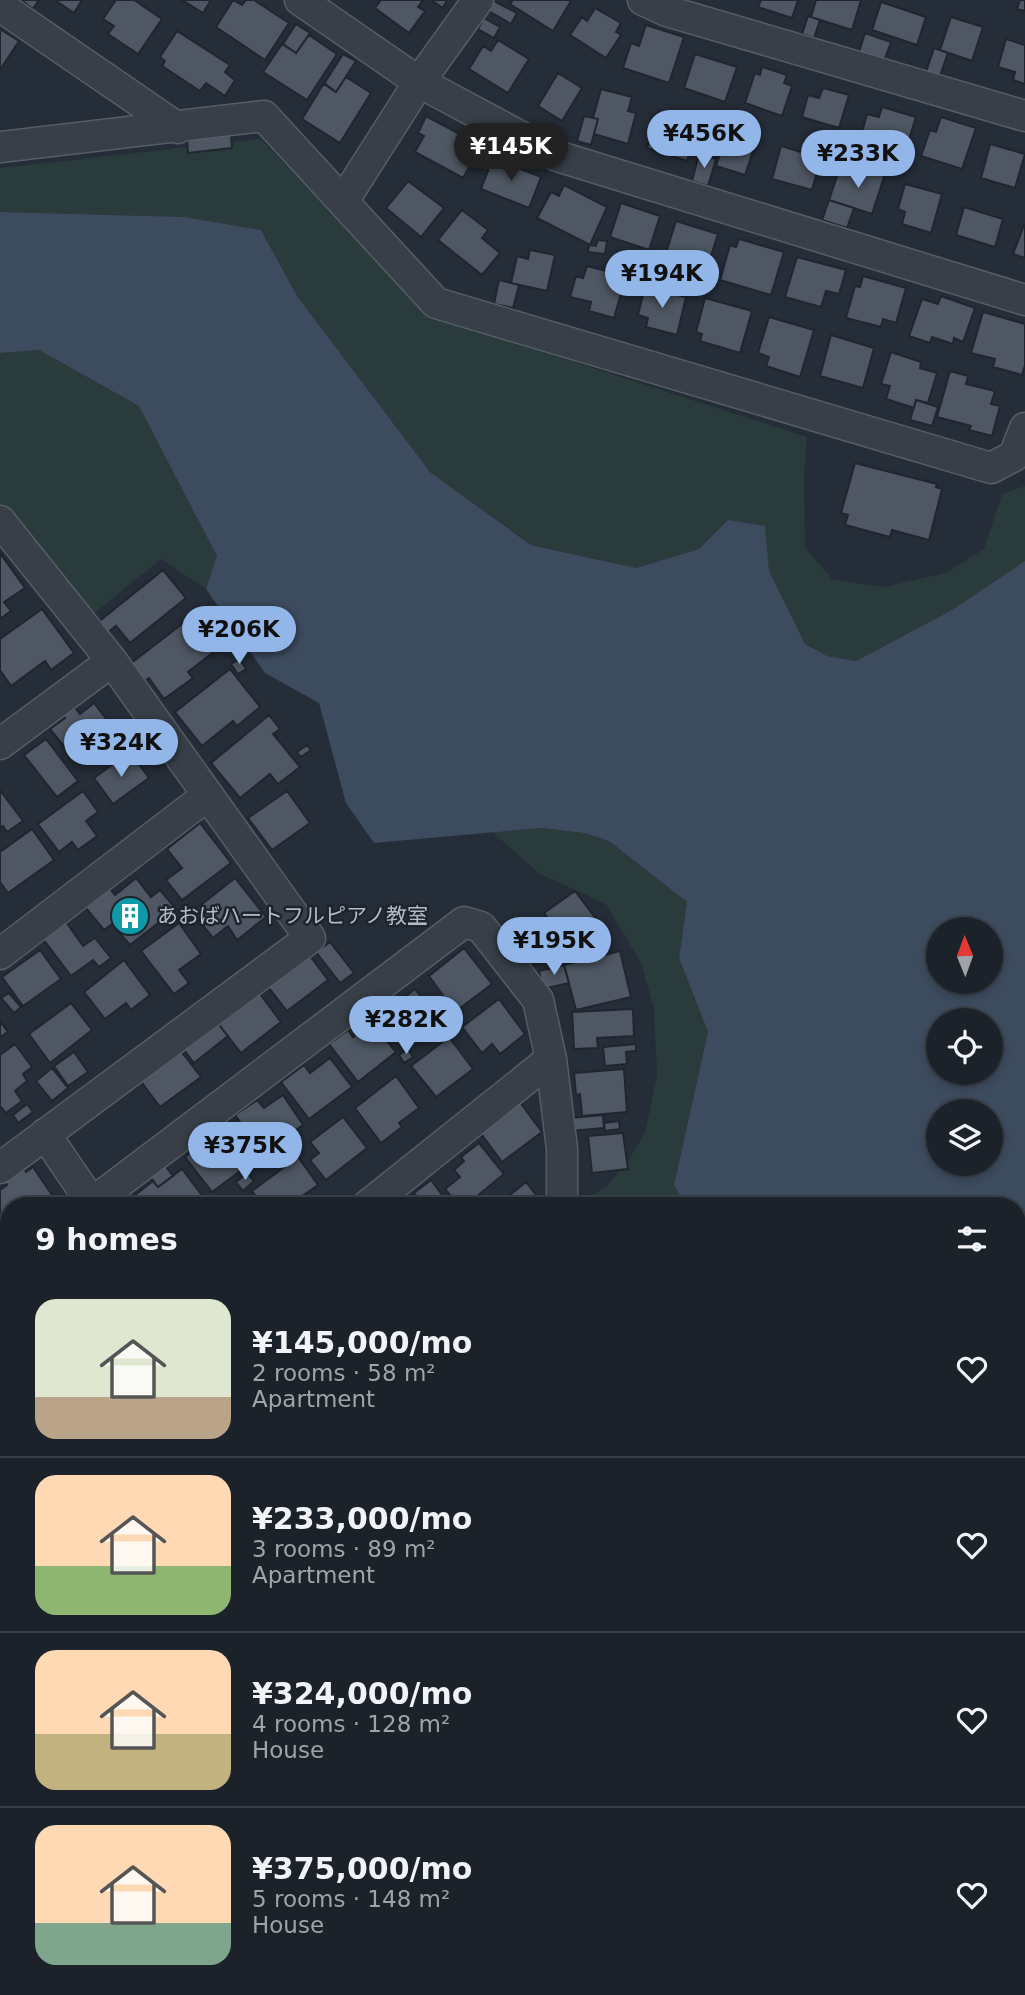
<!DOCTYPE html>
<html lang="en">
<head>
<meta charset="utf-8">
<style>
	:root { --surface:#1c222a; --page:#292f36; --text:#f1f3f6; --muted:#a0a4a8; --line:#3a3f47; --accent:#93b6e9 }
	body { margin:0; font-family:"DejaVu Sans","Noto Sans JP",sans-serif; background:var(--page); color:var(--text); height:100vh; display:flex; flex-direction:column; font-size:26px; white-space:nowrap }
	* { box-sizing:border-box; margin:0 }
	p { font-size:23px; color:var(--muted) }
	.icon { flex:none; width:38px; height:38px; fill:none; stroke:currentColor; stroke-width:2; stroke-linecap:round; stroke-linejoin:round }
	.map { position:relative; flex:1; overflow:hidden }
	.drawer { position:absolute; left:0px; top:1197px; width:1026px; height:798px; display:flex; flex-direction:column; background:var(--surface); border-radius:28px 28px 0 0; box-shadow:0 4px 10px #0003,0 0 0 2px var(--line) }
	.drawer>* { flex:none }
	.needle { width:46px; rotate:359deg }
	.fabs { position:absolute; left:926px; top:917px; display:grid; gap:14px }
	.fabs a { display:grid; place-items:center; width:77px; height:77px; border-radius:50%; background:var(--surface); box-shadow:0 4px 10px #0003,0 0 0 2px var(--line); font-size:35px }
	.price { position:absolute; translate:-50% -60px; padding:0 16px; border-radius:24px; background:var(--accent); color:#111; font-size:23px; line-height:46px; filter:drop-shadow(0 2px 4px #0008) }
	.price::after { content:''; position:absolute; left:50%; top:42px; width:21px; height:16px; margin-left:-10px; background:inherit; clip-path:polygon(0 0,100% 0,50% 100%) }
	.price.active { background:#222; color:#fff }
	ul { padding:0; list-style:none }
	li { display:flex; align-items:center; gap:21px; height:175px; padding:0 35px }
	li+li { border-top:2px solid var(--line) }
	li span { display:grid; place-items:center; flex:none; width:196px; height:140px; border-radius:21px; color:#555 }
	li>.icon { margin-inline-start:auto }
	span .icon { width:84px; height:84px; fill:#fffc; stroke-width:1 }
	li b { font-size:30px }
	h2 { display:flex; justify-content:space-between; align-items:center; height:84px; padding:0 35px; font-size:30px }
	.map>svg:first-child { display:block }
	.green { fill:#2a3b3b }
	.water { fill:#3d4b5f; fill-rule:evenodd }
	.building { fill:#4e5763; stroke:#20262f; stroke-width:2 }
	.lines { fill:none; stroke-linecap:round; stroke-linejoin:round }
	.minor-casing { stroke:#575d66; stroke-width:33 }
	.tertiary-casing { stroke:#575d66; stroke-width:42 }
	.minor { stroke:#383f48; stroke-width:30 }
	.tertiary { stroke:#383f48; stroke-width:38 }
	.labels { text-anchor:middle; dominant-baseline:central; stroke-width:5; stroke-linejoin:round; paint-order:stroke }
	.poi-label { font-size:21px; fill:#b4bac4; stroke:#1e242d; text-anchor:start }
</style>
</head>
<body>
<div class="map">
<svg width="1025" height="1995" viewBox="0 0 1025 1995">
	<rect width="100%" height="100%" fill="#252d38"/>
	<path class="green" d="M260,139L438,318L807,437L804,477L805,547L833,580L884,587L945,573L984,549L1002,494L1025,486V561L952,610L856,661L827,656L805,644L769,571L764,526L728,520L699,549L636,568L532,545L430,472L297,296L261,230L185,217L0,212V168Z
		M39,350L139,406L218,556L206,589L161,559L92,615L0,505V353Z
		M542,828L584,833L609,841L687,902L679,958L708,1032L674,1185L685,1206H585L586,1198L606,1187L627,1162L645,1133L657,1076L654,1009L641,963L606,904L540,874L492,832Z
		M1025,1272V1410L1017,1413V1274Z"/>
	<path class="water" d="M0,212L185,217L261,230L297,296L430,472L531,545L636,568L699,549L728,520L765,526L769,571L805,644L827,656L856,661L952,610L1025,561V1251L1017,1253V1206H685L674,1185L708,1032L679,958L687,902L609,841L584,833L542,828L374,843L346,803L319,703L265,673L206,589L217,556L139,406L39,350L0,353ZM938,929H990V982H938ZM938,1020H990V1073H938ZM938,1111H990V1164H938Z"/>
	<path class="building" d="M21,0H39L33,9Z
		M55,0H82L74,13Z
		M116,0H134L162,19L138,54L108,34L114,26L103,19Z
		M182,0H211L203,13Z
		M233,0L242,5L246,0H254L289,23L265,60L216,27Z
		M381,0H423L418,7L425,11L409,33L375,8Z
		M431,0H447L443,8Z
		M492,0L517,13L511,24L487,10Z
		M513,0H569L571,1L553,31L510,4Z
		M761,0H798L792,18L758,7Z
		M816,0H861L852,30L811,17Z
		M1020,0H1025V11L1017,9Z
		M881,2L926,17L917,45L872,30Z
		M595,8L621,23L616,32L621,35L606,58L570,35L582,17L587,21Z
		M808,16L820,20L814,38L802,34Z
		M951,17L983,27L972,61L940,50Z
		M484,18L500,27L494,38L478,29Z
		M296,24L310,33L296,53L283,44Z
		M646,25L684,37L669,83L623,68L631,43L639,46Z
		M0,29L19,41L0,70Z
		M177,31L230,65L225,72L235,80L225,96L206,83L200,91L162,66L165,61L160,57Z
		M865,33L891,42L884,61L859,52Z
		M309,35L337,54L307,100L263,72L282,44L296,53Z
		M1006,39L1025,45V84L1013,80L1015,72L998,67Z
		M498,40L529,59L508,93L469,69L483,46L491,51Z
		M934,48L948,53L940,76L926,72Z
		M343,54L356,61L336,92L324,84Z
		M695,54L737,67L725,102L684,88Z
		M762,67L787,75L784,83L792,86L782,116L745,103L755,73L760,75Z
		M558,73L582,88L562,121L538,106Z
		M346,77L371,93L340,143L302,119L324,83L336,92Z
		M823,88L849,95L839,128L802,117L808,95L819,98Z
		M601,89L632,97L628,111L636,113L628,144L594,134L598,119L593,118Z
		M882,107L916,117L906,149L861,136L867,114L879,117Z
		M658,112L698,126L687,161L647,148Z
		M426,116L469,139L462,152L474,158L463,178L415,152L424,136L418,133Z
		M584,116L598,119L591,145L577,141Z
		M941,117L976,128L962,169L921,156L930,130L936,132Z
		M712,132L755,145L745,175L716,166L719,157L706,153Z
		M231,134L232,148L188,153L187,139Z
		M990,144L1025,154L1015,188L981,178Z
		M781,146L821,158L812,190L772,179Z
		M699,154L716,159L708,186L692,181Z
		M493,158L541,177L529,208L481,189Z
		M866,168L885,174L872,214L829,200L839,170L863,178Z
		M408,181L444,208L421,237L386,208Z
		M905,184L942,194L931,233L902,224L905,212L898,209Z
		M564,185L607,207L590,245L537,218L551,192L559,196Z
		M829,200L854,208L847,228L822,220Z
		M621,203L660,216L649,250L610,237Z
		M964,207L1003,219L995,247L956,235Z
		M462,210L488,230L482,238L500,253L482,275L438,240Z
		M676,221L718,234L707,269L665,256Z
		M1024,225L1025,226V258L1013,254Z
		M739,239L784,252L771,295L720,280L730,245L736,247Z
		M598,240L607,241L605,254L588,252L589,245L596,246Z
		M530,250L555,255L547,291L511,283L517,256L528,259Z
		M797,257L846,270L839,294L826,291L821,307L785,297Z
		M587,266L626,276L614,318L589,311L591,302L570,297L576,276L583,278Z
		M863,276L906,288L896,323L883,319L881,327L846,318L855,286L860,287Z
		M499,280L519,285L513,308L494,304Z
		M645,287L686,297L677,335L646,327L648,318L638,315Z
		M941,296L975,308L963,342L954,338L953,344L932,337L930,343L909,336L922,299L938,304Z
		M705,298L752,311L740,353L700,341L702,334L696,332Z
		M983,312L1025,324V365L1022,375L993,367L995,359L971,353Z
		M769,317L814,330L800,377L766,366L769,357L758,353Z
		M831,335L874,348L863,388L820,376Z
		M891,352L921,362L920,368L937,373L928,403L916,400L914,408L886,399L890,386L881,384Z
		M950,371L968,376L966,384L995,391L991,404L1000,406L992,436L969,430L971,426L937,417Z
		M916,400L938,407L932,426L910,420Z
		M855,463L937,484L936,487L942,489L929,540L892,530L890,537L845,525L848,515L841,513Z
		M0,553L25,588L4,602L11,611L0,619Z
		M163,570L186,598L130,643L116,626L106,634L97,623Z
		M42,609L74,653L51,670L45,661L11,686L0,670V639Z
		M199,611L224,644L188,672L193,678L164,699L149,678L143,682L130,664Z
		M240,659L246,669L238,674L231,664Z
		M230,669L260,707L237,726L233,721L202,746L175,712Z
		M94,703L111,725L71,755L50,729L65,718L61,713L72,704L80,714Z
		M269,715L280,729L273,734L300,767L278,784L270,774L240,798L211,763Z
		M46,739L78,781L57,797L24,755Z
		M307,745L311,750L301,757L297,752Z
		M133,756L149,778L113,804L94,778L116,762L119,766Z
		M0,790L23,821L7,832L3,826L0,828Z
		M83,791L98,812L86,821L97,836L78,850L72,842L59,852L38,824Z
		M287,791L310,823L272,850L248,818Z
		M200,823L231,863L182,900L166,880L182,868L167,849Z
		M32,829L54,860L8,893L0,882V852Z
		M136,878L151,897L160,890L176,909L130,945L112,924L104,930L81,902L105,882L115,895Z
		M235,878L266,917L237,940L228,926L213,938L192,912Z
		M575,891L608,935L579,957L574,950L560,961L545,941L550,937L544,928L551,922L544,913Z
		M66,922L83,946L95,938L111,958L99,967L93,960L71,976L43,939Z
		M179,923L201,954L179,970L189,983L174,994L141,951Z
		M330,942L354,973L340,983L316,952Z
		M464,948L492,984L455,1012L429,976Z
		M40,950L61,979L23,1006L2,977Z
		M620,951L631,997L576,1010L564,965Z
		M307,952L328,980L287,1011L266,984Z
		M124,960L150,995L131,1010L126,1003L105,1019L84,992Z
		M564,965L569,983L543,989L539,971Z
		M415,989L439,1021L403,1048L375,1009L393,996L398,1002Z
		M257,990L281,1022L241,1053L216,1021Z
		M9,993L21,1007L14,1013L1,998Z
		M499,999L525,1034L500,1054L492,1044L482,1053L462,1027Z
		M71,1003L92,1030L50,1063L29,1034Z
		M633,1009L634,1036L597,1038L598,1048L574,1049L572,1012Z
		M212,1016L228,1036L194,1063L178,1042Z
		M0,1021L8,1032L0,1037Z
		M441,1022L447,1030L433,1040L427,1032Z
		M372,1023L396,1052L358,1082L329,1044L348,1030L353,1037Z
		M449,1037L473,1069L436,1097L411,1066Z
		M15,1044L32,1067L23,1074L27,1081L15,1091L22,1101L6,1113L0,1106V1055Z
		M636,1044V1051L626,1052L627,1064L605,1066L603,1047Z
		M408,1049L413,1057L404,1063L399,1055Z
		M180,1050L201,1077L160,1107L140,1080Z
		M74,1052L88,1072L68,1086L54,1066Z
		M330,1058L352,1087L309,1119L281,1082L304,1065L310,1073Z
		M52,1068L68,1088L52,1101L36,1081Z
		M624,1069L627,1112L582,1116L580,1094L576,1095L574,1073Z
		M396,1076L419,1108L399,1123L402,1127L381,1143L355,1108Z
		M283,1095L303,1125L262,1153L235,1115L257,1100L264,1108Z
		M519,1101L542,1132L502,1162L479,1131Z
		M27,1104L33,1112L18,1123L13,1115Z
		M603,1115L604,1128L570,1131L569,1118Z
		M343,1117L367,1148L326,1180L310,1160L319,1153L310,1142Z
		M619,1121L620,1129L605,1131L604,1123Z
		M234,1132L255,1160L212,1192L185,1157L206,1141L213,1149Z
		M623,1133L628,1169L592,1173L588,1136Z
		M479,1143L504,1174L465,1206H459L445,1189L460,1177L454,1170L464,1161L461,1157Z
		M298,1157L318,1185L301,1197L306,1204L303,1206H263L252,1191Z
		M160,1159L173,1176L158,1187L145,1170Z
		M22,1165L26,1172L33,1167L52,1195L36,1206H9L7,1225L0,1214V1190L7,1185L3,1178Z
		M182,1169L204,1198L194,1206H135L130,1199L153,1181L158,1187Z
		M247,1173L254,1181L243,1191L236,1182Z
		M431,1180L450,1206H418L422,1203L414,1193Z
		M526,1182L543,1204L540,1206H496Z
		M248,1195L256,1206H233Z
		M9,1267V1317L1,1323L0,1274Z
		M0,1429L8,1440L0,1445Z
		M1025,1437V1486L1017,1489V1440Z
		M1025,1519V1555L1017,1559V1522Z
		M0,1521L9,1533V1543L0,1550Z
		M0,1637L9,1648V1659L2,1665L6,1671L0,1675Z
		M1017,1642L1025,1661V1682L1017,1685Z
		M1025,1699V1733L1017,1736V1703Z
		M9,1702V1724H8L0,1713V1709Z
		M0,1748L7,1758L0,1762Z
		M1025,1809V1826L1019,1811Z
		M9,1815V1841L0,1830V1822Z
		M0,1856L9,1867V1907L3,1899L0,1901Z
		M1017,1887L1025,1908V1916L1017,1919Z
		M9,1942V1958H8L3,1945Z
		M0,1963L9,1969V1986L25,1995H0Z
		M34,1986H44L48,1995H31L28,1989Z
		M86,1986H112L87,1993Z
		M224,1986H239L237,1995H222Z
		M249,1986H306L305,1991L282,1986L281,1994Z
		M317,1986H389L387,1995H320L315,1994Z
		M406,1986H443L462,1990L461,1995H405Z
		M637,1986H679L682,1994L640,1995Z
		M756,1986H766L770,1995H759Z
		M771,1986H778L781,1995H774Z
		M781,1986H845L848,1993L842,1995H784Z"/>
	<g class="lines">
		<defs>
			<path id="minor" d="M300,0L419,82L557,156L1025,300
				M643,0L667,11L1025,116
				M0,6L178,128
				M0,147L264,116L436,303L991,468L1014,456L1025,428
				M344,200L419,82L478,0
				M0,521L112,661L310,938L0,1168
				M0,744L112,661
				M0,954L208,795
				M45,1134L94,1206
				M92,1203L464,922L481,927L538,1000L551,1059L562,1149V1206
				M367,1206L551,1059
				M1017,1424L1025,1421
				M0,1596L9,1590
				M1017,1607L1025,1603
				M0,1814L9,1807
				M1017,1974L1025,1971
				M882,1986L885,1995
				M498,1995L499,1986
				M603,1995L605,1986
				M962,1995L985,1986"/>
			<path id="tertiary" d="M0,1367L9,1380
				M1017,1788L1025,1785"/>
		</defs>
		<use href="#minor" class="minor-casing"/>
		<use href="#tertiary" class="tertiary-casing"/>
		<use href="#minor" class="minor"/>
		<use href="#tertiary" class="tertiary"/>
	</g>
	<defs>
		<symbol id="building-disc" viewBox="-11 -11 22 22"><circle r="9.5" fill="#0f9aa8" stroke="#1e242d"/><path d="M-4-6H4V6H1V3H-1V6H-4ZM-2.5-4.3h1.7v1.8h-1.7ZM.8-4.3h1.7v1.8H.8ZM-2.5-1h1.7V.8h-1.7ZM.8-1h1.7V.8H.8Z" fill="#fff"/></symbol>
	</defs>
	<g fill-rule="evenodd">
		<use href="#building-disc" x="108" y="894" width="44" height="44"/>
	</g>
	<g class="labels">
		<g class="poi-label">
			<text x="157" y="916">あおばハートフルピアノ教室</text>
		</g>
	</g>
</svg>
<div class="fabs">
<a><svg class="needle" viewBox="-14 -14 28 28"><path d="M0-13l5 13h-10z" fill="#e53935"/><path d="M0 13l5-13h-10z" fill="#a0a4a8"/></svg></a>
<a><svg class="icon" aria-label="locate" viewBox="0 0 24 24"><circle cx="12" cy="12" r="6"/><path d="M12 2v4M12 18v4M2 12h4M18 12h4"/></svg></a>
<a><svg class="icon" aria-label="layers" viewBox="0 0 24 24"><path d="M12 4l9 5-9 5-9-5zM3 14l9 5 9-5"/></svg></a>
</div>
<b class="price" style="left:704px;top:170px">¥456K</b>
<b class="price active" style="left:511px;top:183px">¥145K</b>
<b class="price" style="left:858px;top:190px">¥233K</b>
<b class="price" style="left:662px;top:310px">¥194K</b>
<b class="price" style="left:239px;top:666px">¥206K</b>
<b class="price" style="left:121px;top:779px">¥324K</b>
<b class="price" style="left:554px;top:977px">¥195K</b>
<b class="price" style="left:406px;top:1056px">¥282K</b>
<b class="price" style="left:245px;top:1182px">¥375K</b>
<section class="drawer">
<h2>9 homes<svg class="icon" aria-label="filters" viewBox="0 0 24 24"><path d="M4 7h16M4 17h16"/><circle cx="9" cy="7" r="2"/><circle cx="15" cy="17" r="2"/></svg></h2>
<ul>
<li><span style="background:linear-gradient(#dfe7d0 70%,#b9a48a 0)"><svg class="icon" aria-label="home" viewBox="0 0 24 24"><path d="M3 11l9-7 9 7M6 9v11h12V9"/></svg></span><div><b>¥145,000/mo</b><p>2 rooms · 58 m²</p><p>Apartment</p></div><svg class="icon" aria-label="heart" viewBox="0 0 24 24"><path d="M12 20l-8-8c-3-5 5-10 8-4 3-6 11-1 8 4z"/></svg></li>
<li><span style="background:linear-gradient(#ffd9b3 65%,#8fb573 0)"><svg class="icon" aria-label="home" viewBox="0 0 24 24"><path d="M3 11l9-7 9 7M6 9v11h12V9"/></svg></span><div><b>¥233,000/mo</b><p>3 rooms · 89 m²</p><p>Apartment</p></div><svg class="icon" aria-label="heart" viewBox="0 0 24 24"><path d="M12 20l-8-8c-3-5 5-10 8-4 3-6 11-1 8 4z"/></svg></li>
<li><span style="background:linear-gradient(#ffd9b3 60%,#c2b280 0)"><svg class="icon" aria-label="home" viewBox="0 0 24 24"><path d="M3 11l9-7 9 7M6 9v11h12V9"/></svg></span><div><b>¥324,000/mo</b><p>4 rooms · 128 m²</p><p>House</p></div><svg class="icon" aria-label="heart" viewBox="0 0 24 24"><path d="M12 20l-8-8c-3-5 5-10 8-4 3-6 11-1 8 4z"/></svg></li>
<li><span style="background:linear-gradient(#ffd9b3 70%,#7fa58c 0)"><svg class="icon" aria-label="home" viewBox="0 0 24 24"><path d="M3 11l9-7 9 7M6 9v11h12V9"/></svg></span><div><b>¥375,000/mo</b><p>5 rooms · 148 m²</p><p>House</p></div><svg class="icon" aria-label="heart" viewBox="0 0 24 24"><path d="M12 20l-8-8c-3-5 5-10 8-4 3-6 11-1 8 4z"/></svg></li>
</ul>
</section>
</div>
</body>
</html>
